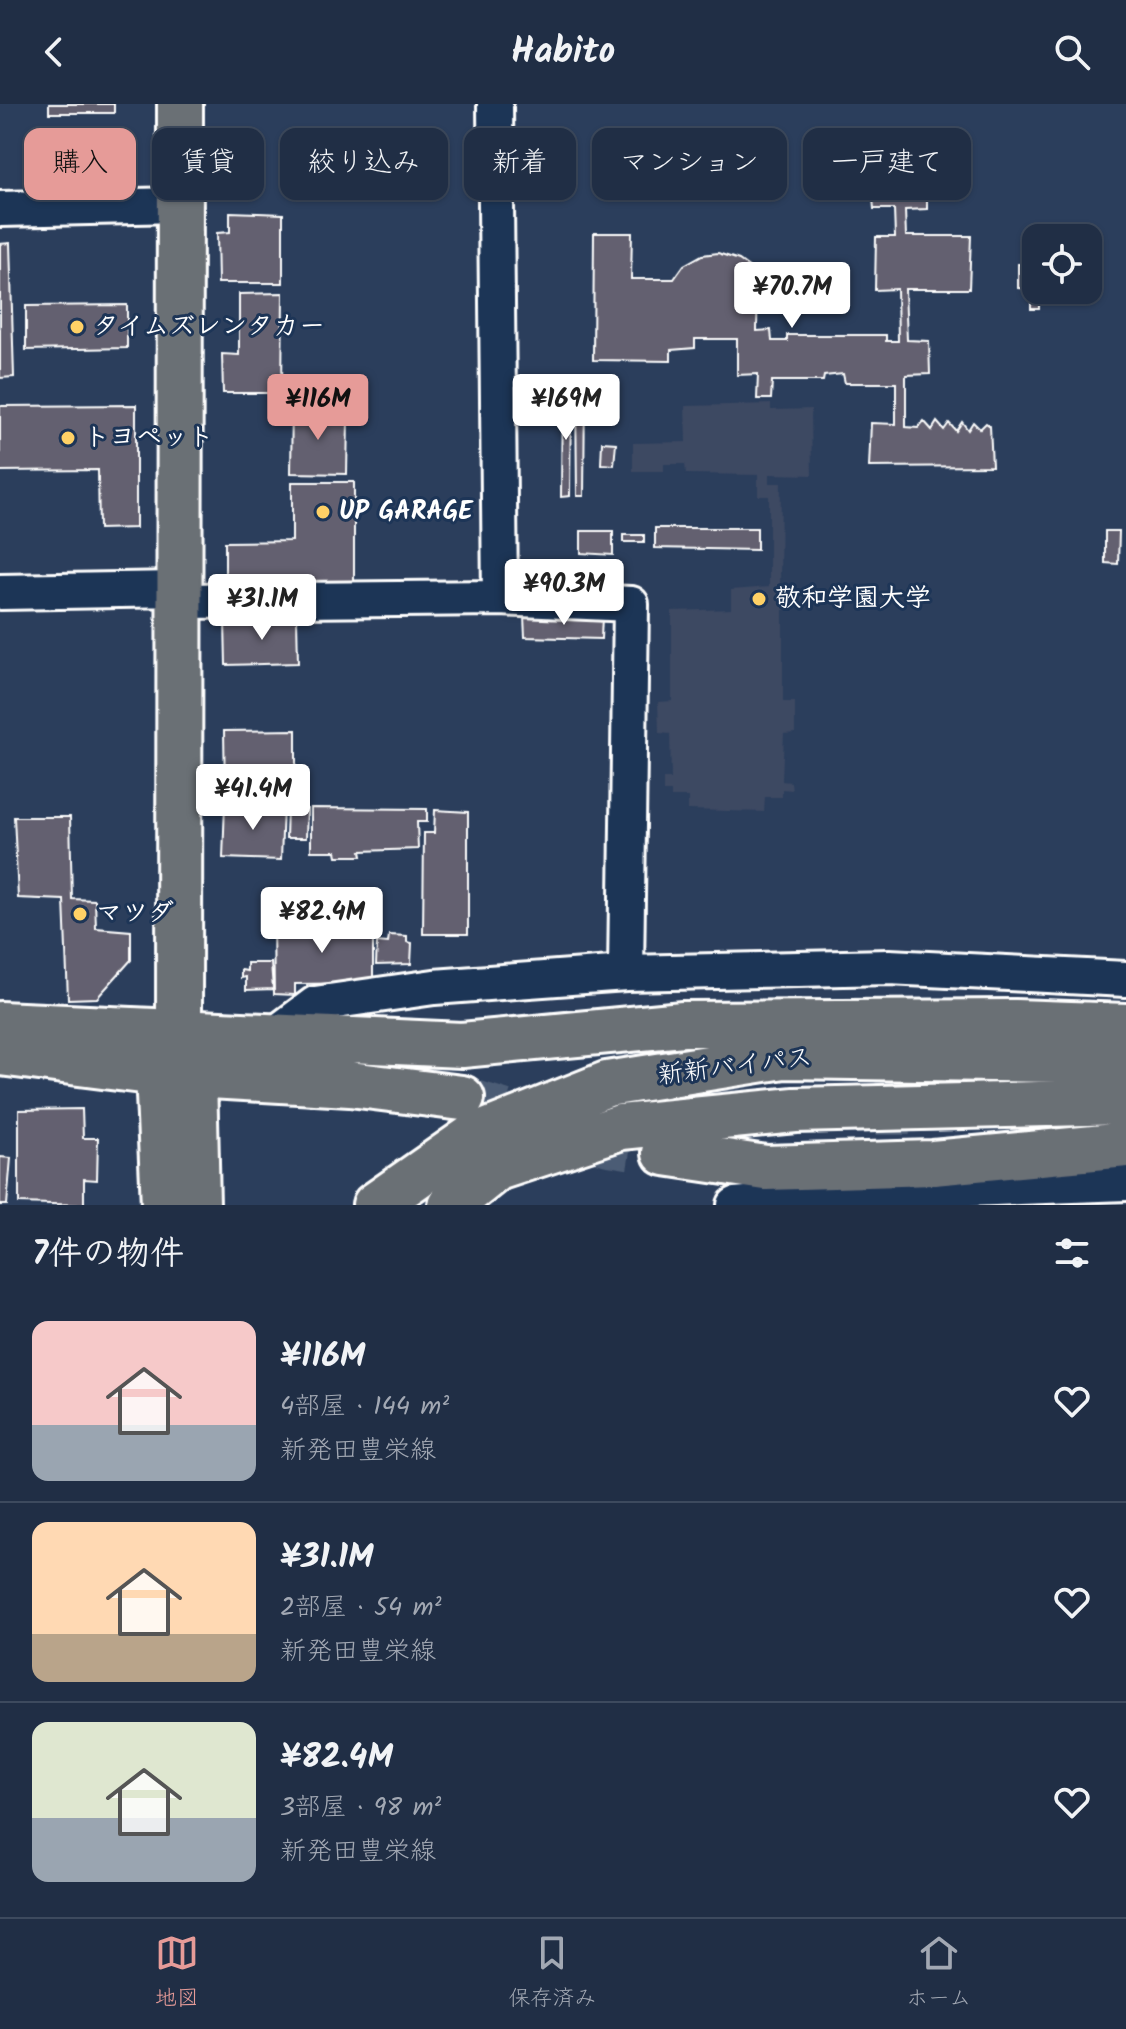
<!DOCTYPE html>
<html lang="ja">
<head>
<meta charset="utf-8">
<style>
	:root { --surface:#202e45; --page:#28364c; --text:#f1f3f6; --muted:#a2a8b3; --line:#3d4a5e; --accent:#e69b98 }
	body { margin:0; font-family:Kalam,"Klee One",sans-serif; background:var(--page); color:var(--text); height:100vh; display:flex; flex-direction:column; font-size:30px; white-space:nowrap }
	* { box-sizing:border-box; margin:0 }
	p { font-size:26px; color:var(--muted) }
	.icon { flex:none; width:44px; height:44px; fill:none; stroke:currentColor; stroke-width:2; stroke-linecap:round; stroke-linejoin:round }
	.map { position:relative; height:1101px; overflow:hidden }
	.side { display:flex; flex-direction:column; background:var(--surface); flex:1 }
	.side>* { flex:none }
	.hud { position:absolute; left:24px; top:24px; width:1078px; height:72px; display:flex; gap:16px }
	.buttons { position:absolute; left:1022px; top:120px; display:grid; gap:16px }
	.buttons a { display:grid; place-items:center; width:80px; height:80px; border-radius:16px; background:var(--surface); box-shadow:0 2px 6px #0004,0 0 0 2px var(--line); font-size:40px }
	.price { position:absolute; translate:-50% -68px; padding:0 18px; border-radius:8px; background:#fff; color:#222; font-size:26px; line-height:52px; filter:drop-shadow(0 2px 4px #0008) }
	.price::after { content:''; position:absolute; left:50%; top:48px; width:24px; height:18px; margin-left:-12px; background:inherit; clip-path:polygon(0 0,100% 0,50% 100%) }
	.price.active { background:var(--accent); color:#111 }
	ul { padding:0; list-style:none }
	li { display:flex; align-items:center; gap:24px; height:200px; padding:0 32px }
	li+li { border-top:2px solid var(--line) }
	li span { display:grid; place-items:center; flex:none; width:224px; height:160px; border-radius:16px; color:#555 }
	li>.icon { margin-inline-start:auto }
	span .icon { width:96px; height:96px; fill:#fffc; stroke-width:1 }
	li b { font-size:34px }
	h2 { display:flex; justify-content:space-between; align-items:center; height:96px; padding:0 32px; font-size:34px }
	.pill { padding:0 28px; border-radius:16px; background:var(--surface); box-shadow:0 2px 6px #0004,0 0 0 2px var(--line); font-size:28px; line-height:72px }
	.pill.active { background:var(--accent); color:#111 }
	header { display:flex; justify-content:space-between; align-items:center; height:104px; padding:0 32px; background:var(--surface); font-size:36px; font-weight:700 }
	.menu { display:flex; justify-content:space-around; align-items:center; height:112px; border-top:2px solid var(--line); background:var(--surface); font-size:22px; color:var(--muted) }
	.menu a { display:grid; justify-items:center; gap:4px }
	.menu .active { color:var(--accent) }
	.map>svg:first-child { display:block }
	.built { fill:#3c4862 }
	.building { fill:#64616f; stroke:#fff; stroke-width:2 }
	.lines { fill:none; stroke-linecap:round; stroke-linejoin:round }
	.minor-tunnel { stroke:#4b5b74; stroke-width:34; stroke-dasharray:34 17; stroke-linecap:butt }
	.highway-tunnel { stroke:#4b5b74; stroke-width:44; stroke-dasharray:44 22; stroke-linecap:butt }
	.minor-casing { stroke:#fff; stroke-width:40 }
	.major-casing { stroke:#fff; stroke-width:50 }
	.highway-casing { stroke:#fff; stroke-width:50 }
	.minor { stroke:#1d3557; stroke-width:34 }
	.major { stroke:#6b6f75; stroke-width:44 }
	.highway { stroke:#6b6f75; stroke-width:44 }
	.poi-dot { fill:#ffd166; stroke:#1d3557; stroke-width:3 }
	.labels { text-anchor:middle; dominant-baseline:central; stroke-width:6; stroke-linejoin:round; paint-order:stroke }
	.poi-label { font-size:26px; font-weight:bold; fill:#fff; stroke:#1d3557; text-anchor:start }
	.street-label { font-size:26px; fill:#fff; stroke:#1d3557 }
</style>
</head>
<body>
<header><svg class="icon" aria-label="back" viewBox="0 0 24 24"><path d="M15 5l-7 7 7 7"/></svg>Habito<svg class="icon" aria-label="search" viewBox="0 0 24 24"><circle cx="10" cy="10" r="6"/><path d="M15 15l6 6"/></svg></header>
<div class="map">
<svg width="1126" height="1101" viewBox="0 0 1126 1101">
	<rect width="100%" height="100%" fill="#2b3e5c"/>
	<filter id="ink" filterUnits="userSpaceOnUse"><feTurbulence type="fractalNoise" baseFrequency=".0125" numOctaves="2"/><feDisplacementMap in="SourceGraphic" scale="16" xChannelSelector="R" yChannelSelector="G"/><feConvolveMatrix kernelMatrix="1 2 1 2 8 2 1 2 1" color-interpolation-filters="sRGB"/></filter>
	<g filter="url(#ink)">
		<path class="built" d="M771,300V306L811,305L812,371L769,370V379H781L780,484H786L787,505L783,506V598H795V629L784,630L782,677L791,678L792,686L782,685V693H765L764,708L688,706V693H671V688H663V675H671L670,630L659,629L658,598L672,597V507L731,505V486L769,483V392H758V371L686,370L685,360H664V367H633V339L686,338L685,302Z"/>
		<path class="building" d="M49,0H114V9H49Z
			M873,94L927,95V105L905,106L906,132H971L969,185H905L907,236L929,237L930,270L906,271V323L918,324L924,317L932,326L937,318L944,326L949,319L956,327L962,318L968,326L973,318L980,325L986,319L990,322L992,362L869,363L871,319L896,320V279H845L843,270L824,272L823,277H772L771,295H757L758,270L737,271V235H695V244L671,246V257L593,256L594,129H632L631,175H674L684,161L702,151L718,149L739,156L750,164L758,174L757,227L771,226L772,237H787V231H886V237H898L897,185L875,186L876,133H895L894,105H874Z
			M230,108L283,110V179H218L217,129L230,128Z
			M10,139L14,273L0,274V140Z
			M1018,160L1036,161V185L1018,184Z
			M283,189L282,289H223L222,250L239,251V190Z
			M1031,190L1039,191V205H1031Z
			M127,201V244L26,246V202Z
			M562,284H571L570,392L561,393Z
			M585,285L584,392H577L576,286Z
			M136,301V424L99,425L98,366L0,367V302Z
			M292,302H330V316L348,315L347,370L291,369Z
			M602,338L616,339L614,361L601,360Z
			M292,378H354V479L225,480V438L292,437Z
			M655,424H757V446L655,444Z
			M581,427H613V451L581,449Z
			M1105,427H1119L1118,460L1105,459Z
			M623,431H644V438H623Z
			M524,512H602L601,535L525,533Z
			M297,514L298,559L226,561L225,516Z
			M296,626V683L225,684L224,627Z
			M225,700L283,701L281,756L223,754Z
			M287,704L307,705L306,734H286Z
			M311,704L427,705V718H417L418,745L361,747L362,752H337L336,747H311Z
			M435,706L468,708V830H423L424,729H434Z
			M14,713H70L72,795L95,796L96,824L131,827V856L97,894L68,895L64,796L18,794Z
			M273,820H373V879L295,880V891L274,890Z
			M389,831L407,832V838L412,839L411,860L376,861L377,838L388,839Z
			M247,859H271L273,885L246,886V873L241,874V866L247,867Z
			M82,1005L83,1034H98L97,1076L84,1075V1101L19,1099V1006Z
			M0,1053L11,1054L7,1101H0Z"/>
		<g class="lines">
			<path class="minor-tunnel" d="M892,895L893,1082"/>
			<path class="highway-tunnel" d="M462,994L609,1040L665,1049"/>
			<defs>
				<path id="minor" d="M495,0L500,494
					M0,105L179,101
					M0,488L179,485
					M180,497L500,494L631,500L626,869
					M271,933L315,900L434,883L626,869L889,863L1126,875
					M735,1101L893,1088L1126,1079"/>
				<path id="major" d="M179,928L180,0"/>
				<path id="highway" d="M0,920L462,941L683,920L1015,918L1126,922
					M185,946L194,971L197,1101
					M0,949L158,969L350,980L462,994
					M665,1049L766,1064L933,1059L1126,1041
					M164,1101L158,969L170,945
					M375,1101L471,1034L607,980L784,952L1126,957
					M451,1101L497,1064L621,1023L795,1006L1126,998"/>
			</defs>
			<use href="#minor" class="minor-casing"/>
			<use href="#major" class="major-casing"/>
			<use href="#highway" class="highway-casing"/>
			<use href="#minor" class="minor"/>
			<use href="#major" class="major"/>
			<use href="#highway" class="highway"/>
		</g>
	</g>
	<g class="poi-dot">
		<circle cx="77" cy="223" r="8"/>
		<circle cx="68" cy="334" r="8"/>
		<circle cx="323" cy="408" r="8"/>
		<circle cx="759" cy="495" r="8"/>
		<circle cx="80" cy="810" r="8"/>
	</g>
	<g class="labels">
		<g class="poi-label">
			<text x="93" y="223">タイムズレンタカー</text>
			<text x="84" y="334">トヨペット</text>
			<text x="339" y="408">UP GARAGE</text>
			<text x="775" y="495">敬和学園大学</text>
			<text x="96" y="810">マツダ</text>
		</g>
		<g class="street-label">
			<text transform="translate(735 963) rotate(-7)">新新バイパス</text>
		</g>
	</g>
</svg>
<div class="buttons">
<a><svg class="icon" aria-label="locate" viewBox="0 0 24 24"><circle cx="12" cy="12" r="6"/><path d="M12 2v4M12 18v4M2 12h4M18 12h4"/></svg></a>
</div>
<b class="price" style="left:792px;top:226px">¥70.7M</b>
<b class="price active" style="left:318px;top:338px">¥116M</b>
<b class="price" style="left:566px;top:338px">¥169M</b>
<b class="price" style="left:564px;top:523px">¥90.3M</b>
<b class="price" style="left:262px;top:538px">¥31.1M</b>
<b class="price" style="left:253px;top:728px">¥41.4M</b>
<b class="price" style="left:322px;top:851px">¥82.4M</b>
<div class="hud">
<a class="pill active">購入</a>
<a class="pill">賃貸</a>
<a class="pill">絞り込み</a>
<a class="pill">新着</a>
<a class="pill">マンション</a>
<a class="pill">一戸建て</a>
</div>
</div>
<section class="side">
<h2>7件の物件<svg class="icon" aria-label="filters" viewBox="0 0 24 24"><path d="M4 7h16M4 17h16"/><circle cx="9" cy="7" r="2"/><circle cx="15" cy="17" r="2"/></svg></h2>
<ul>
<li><span style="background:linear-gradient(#f6c9c9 65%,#9aa5b1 0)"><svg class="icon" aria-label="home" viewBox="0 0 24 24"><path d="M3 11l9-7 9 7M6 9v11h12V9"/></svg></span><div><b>¥116M</b><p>4部屋 · 144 m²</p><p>新発田豊栄線</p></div><svg class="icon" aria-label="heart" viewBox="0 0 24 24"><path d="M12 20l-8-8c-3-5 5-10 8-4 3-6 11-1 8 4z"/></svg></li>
<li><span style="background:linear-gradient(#ffd9b3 70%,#b9a48a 0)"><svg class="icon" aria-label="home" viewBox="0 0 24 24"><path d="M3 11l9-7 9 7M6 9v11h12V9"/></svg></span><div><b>¥31.1M</b><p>2部屋 · 54 m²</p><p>新発田豊栄線</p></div><svg class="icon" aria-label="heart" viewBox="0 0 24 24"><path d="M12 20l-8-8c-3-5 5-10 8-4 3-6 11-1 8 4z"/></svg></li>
<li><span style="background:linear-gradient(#dfe7d0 60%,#9aa5b1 0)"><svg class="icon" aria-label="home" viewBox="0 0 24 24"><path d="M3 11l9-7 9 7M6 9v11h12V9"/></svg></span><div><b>¥82.4M</b><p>3部屋 · 98 m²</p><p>新発田豊栄線</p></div><svg class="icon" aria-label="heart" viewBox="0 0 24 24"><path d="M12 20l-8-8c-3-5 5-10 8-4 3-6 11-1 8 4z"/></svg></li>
</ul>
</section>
<nav class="menu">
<a class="active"><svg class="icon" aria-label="map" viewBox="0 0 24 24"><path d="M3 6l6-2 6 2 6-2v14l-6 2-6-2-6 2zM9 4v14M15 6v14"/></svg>地図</a>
<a><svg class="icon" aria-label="saved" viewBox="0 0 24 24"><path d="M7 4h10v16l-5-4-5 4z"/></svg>保存済み</a>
<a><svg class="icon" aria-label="home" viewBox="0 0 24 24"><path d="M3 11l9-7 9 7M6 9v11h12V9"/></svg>ホーム</a>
</nav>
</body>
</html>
